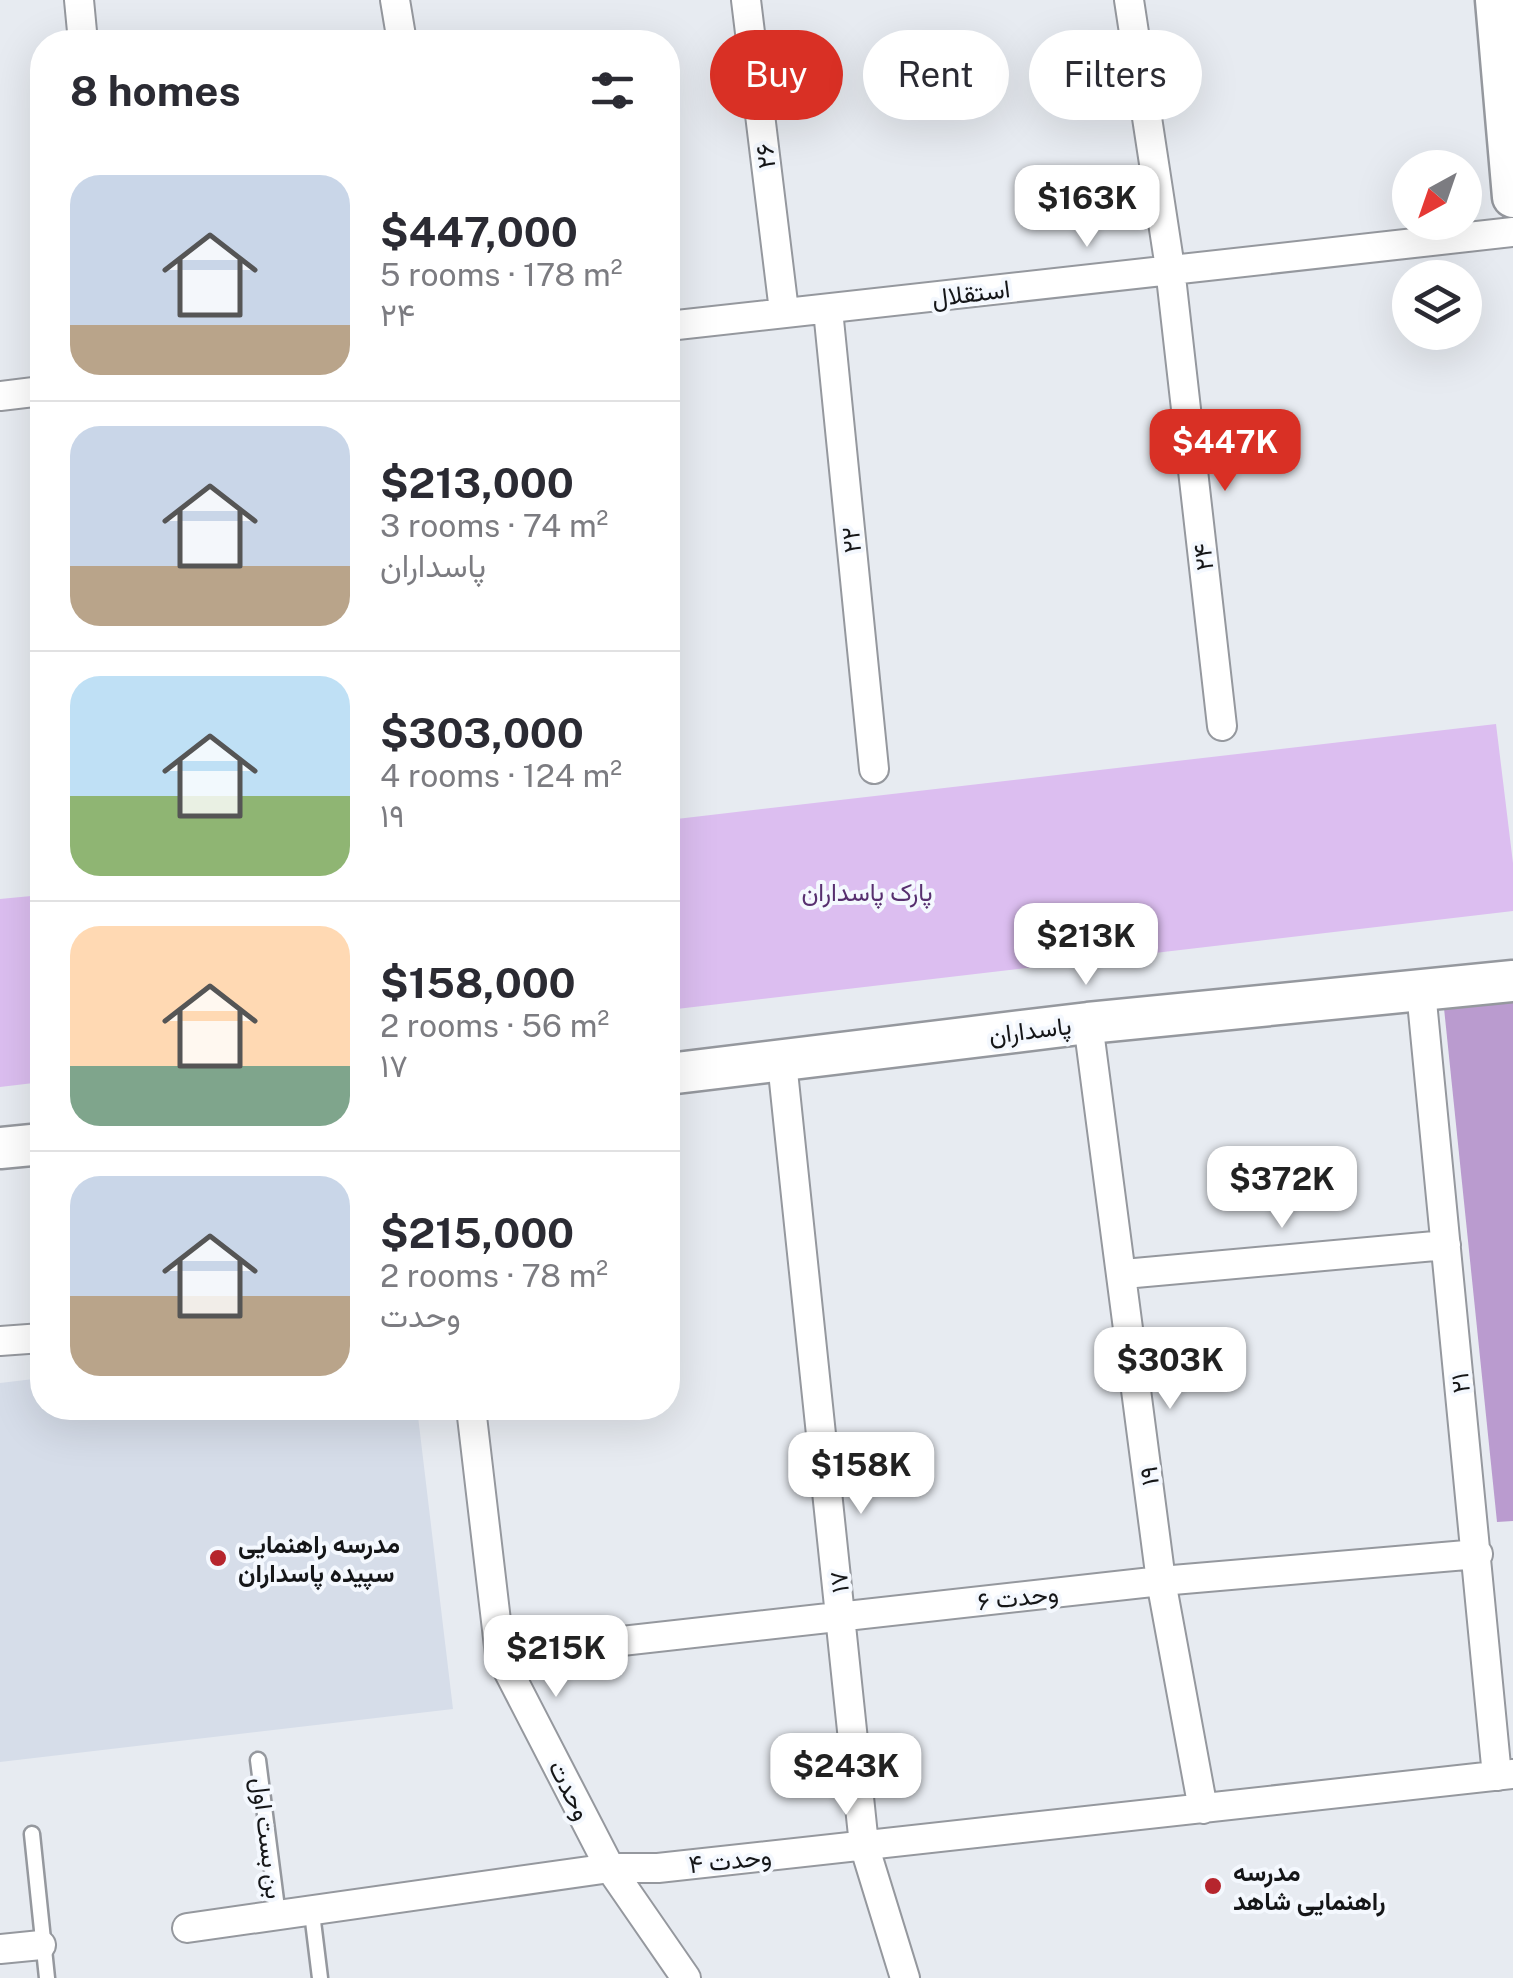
<!DOCTYPE html>
<html lang="en">
<head>
<meta charset="utf-8">
<style>
	:root { --surface:#fff; --page:#f2f2f3; --text:#2b2b33; --muted:#7c7c81; --line:#e1e1e2; --accent:#d93025 }
	body { margin:0; font-family:"Public Sans",Vazirmatn,sans-serif; background:var(--page); color:var(--text); height:100vh; display:flex; flex-direction:column; font-size:38px; white-space:nowrap }
	* { box-sizing:border-box; margin:0 }
	p { font-size:32px; color:var(--muted) }
	.icon { flex:none; width:55px; height:55px; fill:none; stroke:currentColor; stroke-width:2; stroke-linecap:round; stroke-linejoin:round }
	.map { position:relative; flex:1; overflow:hidden }
	.sheet { position:absolute; left:30px; top:30px; width:650px; height:1390px; display:flex; flex-direction:column; background:var(--surface); border-radius:40px; box-shadow:0 10px 40px #0002 }
	.sheet>* { flex:none }
	.hud { position:absolute; left:710px; top:30px; width:652px; height:90px; display:flex; gap:20px }
	.needle { width:65px; rotate:220deg }
	.fabs { position:absolute; left:1392px; top:150px; display:grid; gap:20px }
	.fabs a { display:grid; place-items:center; width:90px; height:90px; border-radius:50%; background:var(--surface); box-shadow:0 10px 40px #0002; font-size:50px }
	.price { position:absolute; translate:-50% -85px; padding:0 22px; border-radius:20px; background:#fff; color:#222; font-size:32px; line-height:65px; filter:drop-shadow(0 2px 5px #0008) }
	.price::after { content:''; position:absolute; left:50%; top:60px; width:30px; height:22px; margin-left:-15px; background:inherit; clip-path:polygon(0 0,100% 0,50% 100%) }
	.price.selected { background:var(--accent); color:#fff }
	ul { padding:0; list-style:none }
	li { display:flex; align-items:center; gap:30px; height:250px; padding:0 40px }
	li+li { border-top:2px solid var(--line) }
	li span { display:grid; place-items:center; flex:none; width:280px; height:200px; border-radius:30px; color:#555 }
	li>.icon { margin-inline-start:auto }
	span .icon { width:120px; height:120px; fill:#fffc; stroke-width:1 }
	li b { font-size:42px }
	h2 { display:flex; justify-content:space-between; align-items:center; height:120px; padding:0 40px; font-size:42px }
	.tag { padding:0 35px; border-radius:45px; background:var(--surface); box-shadow:0 10px 40px #0002; font-size:35px; line-height:90px }
	.tag.selected { background:var(--accent); color:#fff }
	.map>svg:first-child { display:block }
	.built { fill:#d6dde9 }
	.green { fill:#dcbef0 }
	.forest { fill:#ba9bcf }
	.lines { fill:none; stroke-linecap:round; stroke-linejoin:round }
	.lane-casing { stroke:#95989e; stroke-width:19 }
	.street-casing { stroke:#95989e; stroke-width:32 }
	.secondary-casing { stroke:#95989e; stroke-width:45 }
	.lane { stroke:#fff; stroke-width:14 }
	.street { stroke:#fff; stroke-width:28 }
	.secondary { stroke:#fff; stroke-width:40 }
	.poi-dot { fill:#b6252d; stroke:#f4f8fe; stroke-width:4 }
	.labels { text-anchor:middle; dominant-baseline:central; stroke-width:8; stroke-linejoin:round; paint-order:stroke }
	.street-label { font-size:25px; fill:#151618; stroke:#f4f8fe }
	.park-label { font-size:25px; fill:#572f6f; stroke:#f4f8fe }
	.poi-label { font-size:25px; font-weight:bold; fill:#151618; stroke:#f4f8fe; text-anchor:start }
</style>
</head>
<body>
<div class="map">
<svg width="1513" height="1978" viewBox="0 0 1513 1978">
	<rect width="100%" height="100%" fill="#e7ebf1"/>
	<path class="built" d="M42,1378V1408H417L453,1709L0,1762V1383Z"/>
	<path class="green" d="M1496,724L1513,863V911L668,1010V820Z
		M42,895V1082L0,1087V899Z"/>
	<path class="forest" d="M1513,1002V1521L1497,1522L1444,1008Z"/>
	<g class="lines">
		<defs>
			<path id="lane" d="M258,1760L278,1916
				M32,1834L47,1978
				M312,1913L320,1978"/>
			<path id="street" d="M79,0L83,42
				M395,0L402,42
				M746,0L784,311
				M1129,0L1170,268L1222,726
				M828,310L874,769
				M668,326L1513,232
				M0,396L42,391
				M1421,991L1497,1776
				M1088,1023L1161,1581L1203,1809
				M782,1062L864,1845L905,1978
				M1124,1274L1446,1245
				M0,1341L42,1338
				M471,1408L500,1655L610,1868L686,1978
				M559,1648L1161,1581L1478,1554
				M187,1928L610,1868H658L1513,1774
				M0,1949L41,1945"/>
			<path id="secondary" d="M1496,0L1513,197
				M668,1074L1088,1023L1513,981
				M0,1148L42,1144"/>
		</defs>
		<use href="#lane" class="lane-casing"/>
		<use href="#street" class="street-casing"/>
		<use href="#secondary" class="secondary-casing"/>
		<use href="#lane" class="lane"/>
		<use href="#street" class="street"/>
		<use href="#secondary" class="secondary"/>
	</g>
	<g class="poi-dot">
		<circle cx="218" cy="1558" r="10"/>
		<circle cx="1213" cy="1886" r="10"/>
	</g>
	<g class="labels">
		<g class="street-label">
			<text transform="translate(765 156) rotate(-97)">۲۶</text>
			<text transform="translate(971 293) rotate(-7)">استقلال</text>
			<text transform="translate(851 540) rotate(-96)">۲۲</text>
			<text transform="translate(1203 557) rotate(-96)">۲۴</text>
			<text transform="translate(1030 1030) rotate(-7)">پاسداران</text>
			<text transform="translate(1460 1383) rotate(-96)">۲۱</text>
			<text transform="translate(1149 1476) rotate(-97)">۱۹</text>
			<text transform="translate(839 1582) rotate(-96)">۱۷</text>
			<text transform="translate(1018 1597) rotate(-6)">وحدت ۶</text>
			<text transform="translate(570 1790) rotate(63)">وحدت</text>
			<text transform="translate(268 1838) rotate(83)">بن بست اول</text>
			<text transform="translate(730 1860) rotate(-6)">وحدت ۴</text>
		</g>
		<g class="park-label">
			<text x="867" y="892">پارک پاسداران</text>
		</g>
		<g class="poi-label">
			<text x="238" y="1544">مدرسه راهنمایی<tspan x="238" dy="29">سپیده پاسداران</tspan></text>
			<text x="1233" y="1872">مدرسه<tspan x="1233" dy="29">راهنمایی شاهد</tspan></text>
		</g>
	</g>
</svg>
<div class="fabs">
<a><svg class="needle" viewBox="-14 -14 28 28"><path d="M0-13l5 13h-10z" fill="#e53935"/><path d="M0 13l5-13h-10z" fill="#7c7c81"/></svg></a>
<a><svg class="icon" aria-label="layers" viewBox="0 0 24 24"><path d="M12 4l9 5-9 5-9-5zM3 14l9 5 9-5"/></svg></a>
</div>
<b class="price" style="left:1087px;top:250px">$163K</b>
<b class="price selected" style="left:1225px;top:494px">$447K</b>
<b class="price" style="left:1086px;top:988px">$213K</b>
<b class="price" style="left:1282px;top:1231px">$372K</b>
<b class="price" style="left:1170px;top:1412px">$303K</b>
<b class="price" style="left:861px;top:1517px">$158K</b>
<b class="price" style="left:556px;top:1700px">$215K</b>
<b class="price" style="left:846px;top:1818px">$243K</b>
<div class="hud">
<a class="tag selected">Buy</a>
<a class="tag">Rent</a>
<a class="tag">Filters</a>
</div>
<section class="sheet">
<h2>8 homes<svg class="icon" aria-label="filters" viewBox="0 0 24 24"><path d="M4 7h16M4 17h16"/><circle cx="9" cy="7" r="2"/><circle cx="15" cy="17" r="2"/></svg></h2>
<ul>
<li><span style="background:linear-gradient(#c9d6e8 75%,#b9a48a 0)"><svg class="icon" aria-label="home" viewBox="0 0 24 24"><path d="M3 11l9-7 9 7M6 9v11h12V9"/></svg></span><div><b>$447,000</b><p>5 rooms · 178 m²</p><p>۲۴</p></div></li>
<li><span style="background:linear-gradient(#c9d6e8 70%,#b9a48a 0)"><svg class="icon" aria-label="home" viewBox="0 0 24 24"><path d="M3 11l9-7 9 7M6 9v11h12V9"/></svg></span><div><b>$213,000</b><p>3 rooms · 74 m²</p><p>پاسداران</p></div></li>
<li><span style="background:linear-gradient(#bfe0f5 60%,#8fb573 0)"><svg class="icon" aria-label="home" viewBox="0 0 24 24"><path d="M3 11l9-7 9 7M6 9v11h12V9"/></svg></span><div><b>$303,000</b><p>4 rooms · 124 m²</p><p>۱۹</p></div></li>
<li><span style="background:linear-gradient(#ffd9b3 70%,#7fa58c 0)"><svg class="icon" aria-label="home" viewBox="0 0 24 24"><path d="M3 11l9-7 9 7M6 9v11h12V9"/></svg></span><div><b>$158,000</b><p>2 rooms · 56 m²</p><p>۱۷</p></div></li>
<li><span style="background:linear-gradient(#c9d6e8 60%,#b9a48a 0)"><svg class="icon" aria-label="home" viewBox="0 0 24 24"><path d="M3 11l9-7 9 7M6 9v11h12V9"/></svg></span><div><b>$215,000</b><p>2 rooms · 78 m²</p><p>وحدت</p></div></li>
</ul>
</section>
</div>
</body>
</html>
